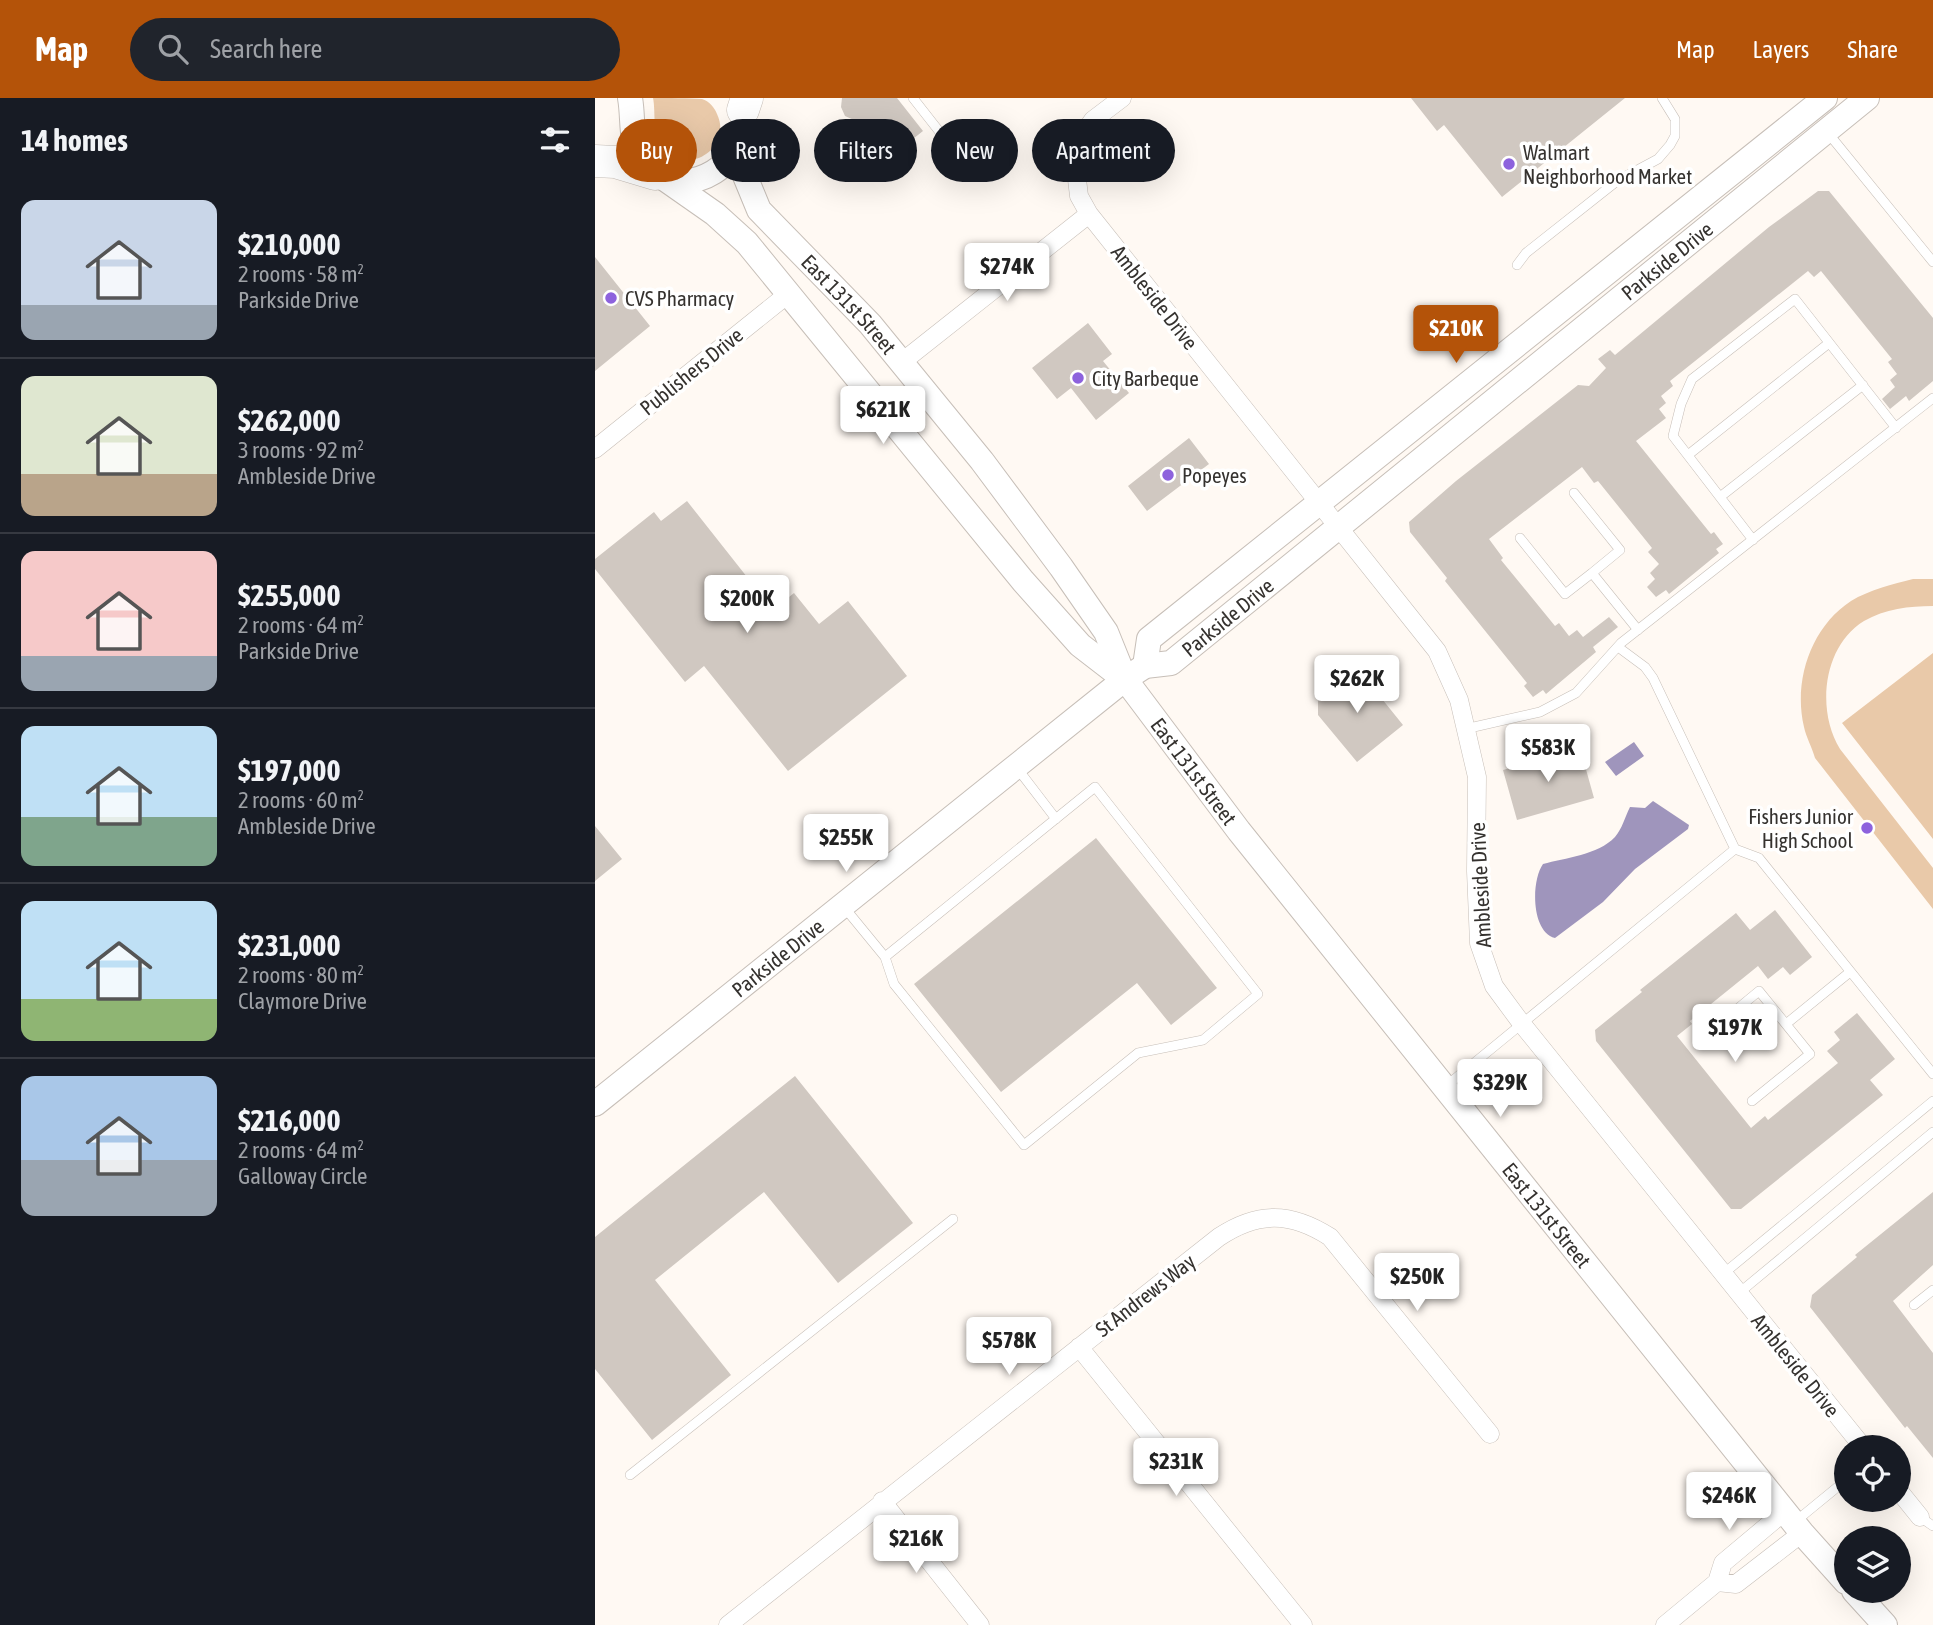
<!DOCTYPE html>
<html lang="en">
<head>
<meta charset="utf-8">
<style>
	:root { --surface:#171b24; --page:#20242c; --text:#f1f3f6; --muted:#9ea1a6; --line:#363941; --accent:#b45309 }
	body { margin:0; font-family:"Asap Condensed",sans-serif; background:var(--page); color:var(--text); height:100vh; display:flex; flex-direction:column; font-size:26px; white-space:nowrap }
	* { box-sizing:border-box; margin:0 }
	p { font-size:23px; color:var(--muted) }
	.icon { flex:none; width:38px; height:38px; fill:none; stroke:currentColor; stroke-width:2; stroke-linecap:round; stroke-linejoin:round }
	.map { position:relative; flex:1; overflow:hidden }
	.drawer { display:flex; flex-direction:column; background:var(--surface); width:595px }
	.drawer>* { flex:none }
	.hud { position:absolute; left:21px; top:21px; width:665px; height:63px; display:flex; gap:14px }
	.controls { position:absolute; left:1239px; top:1337px; display:grid; gap:14px }
	.controls a { display:grid; place-items:center; width:77px; height:77px; border-radius:50%; background:var(--surface); box-shadow:0 7px 28px #0002; font-size:35px }
	.price { position:absolute; translate:-50% -60px; padding:0 16px; border-radius:7px; background:#fff; color:#222; font-size:23px; line-height:46px; filter:drop-shadow(0 2px 4px #0008) }
	.price::after { content:''; position:absolute; left:50%; top:42px; width:21px; height:16px; margin-left:-10px; background:inherit; clip-path:polygon(0 0,100% 0,50% 100%) }
	.price.selected { background:var(--accent); color:#fff }
	ul { padding:0; list-style:none }
	li { display:flex; align-items:center; gap:21px; height:175px; padding:0 21px }
	li+li { border-top:2px solid var(--line) }
	li span { display:grid; place-items:center; flex:none; width:196px; height:140px; border-radius:14px; color:#555 }
	li>.icon { margin-inline-start:auto }
	span .icon { width:84px; height:84px; fill:#fffc; stroke-width:1 }
	li b { font-size:30px }
	h2 { display:flex; justify-content:space-between; align-items:center; height:84px; padding:0 21px; font-size:30px }
	.chip { padding:0 24px; border-radius:32px; background:var(--surface); box-shadow:0 7px 28px #0002; font-size:24px; line-height:63px }
	.chip.selected { background:var(--accent); color:#fff }
	header { display:flex; align-items:center; gap:42px; box-sizing:border-box; height:98px; padding:0 35px; background:var(--accent); color:#fff }
	header strong { font-size:33px }
	nav { display:flex; gap:38px; margin-inline-start:auto; font-size:24px }
	.search { width:490px; height:63px; background:var(--page); display:flex; align-items:center; gap:18px; box-sizing:border-box; padding:0 24px; border-radius:38px; color:var(--muted); font-size:26px }
	main { display:flex; flex:1; min-height:0 }
	.map>svg:first-child { display:block }
	.green { fill:#e9c9a9 }
	.water { fill:#9f95bc }
	.building { fill:#d0c8c1 }
	.lines { fill:none; stroke-linecap:round; stroke-linejoin:round }
	.lane-casing { stroke:#c7bfb8; stroke-width:10 }
	.street-casing { stroke:#c7bfb8; stroke-width:19 }
	.secondary-casing { stroke:#c7bfb8; stroke-width:26 }
	.highway-casing { stroke:#c7bfb8; stroke-width:33 }
	.lane { stroke:#fff; stroke-width:9 }
	.street { stroke:#fff; stroke-width:18 }
	.secondary { stroke:#fff; stroke-width:24 }
	.highway { stroke:#fff; stroke-width:32 }
	.poi-dot { fill:#8d62dd; stroke:#fff; stroke-width:2.5 }
	.labels { text-anchor:middle; dominant-baseline:central; stroke-width:7; stroke-linejoin:round; paint-order:stroke }
	.poi-label { font-size:21px; fill:#35322f; stroke:#fff; text-anchor:start }
	.street-label { font-size:21px; fill:#35322f; stroke:#fff }
</style>
</head>
<body>
<header>
<strong>Map</strong>
<div class="search"><svg class="icon" aria-label="search" viewBox="0 0 24 24"><circle cx="10" cy="10" r="6"/><path d="M15 15l6 6"/></svg>Search here</div>
<nav><a>Map</a><a>Layers</a><a>Share</a></nav>
</header>
<main>
<section class="drawer">
<h2>14 homes<svg class="icon" aria-label="filters" viewBox="0 0 24 24"><path d="M4 7h16M4 17h16"/><circle cx="9" cy="7" r="2"/><circle cx="15" cy="17" r="2"/></svg></h2>
<ul>
<li><span style="background:linear-gradient(#c9d6e8 75%,#9aa5b1 0)"><svg class="icon" aria-label="home" viewBox="0 0 24 24"><path d="M3 11l9-7 9 7M6 9v11h12V9"/></svg></span><div><b>$210,000</b><p>2 rooms · 58 m²</p><p>Parkside Drive</p></div></li>
<li><span style="background:linear-gradient(#dfe7d0 70%,#b9a48a 0)"><svg class="icon" aria-label="home" viewBox="0 0 24 24"><path d="M3 11l9-7 9 7M6 9v11h12V9"/></svg></span><div><b>$262,000</b><p>3 rooms · 92 m²</p><p>Ambleside Drive</p></div></li>
<li><span style="background:linear-gradient(#f6c9c9 75%,#9aa5b1 0)"><svg class="icon" aria-label="home" viewBox="0 0 24 24"><path d="M3 11l9-7 9 7M6 9v11h12V9"/></svg></span><div><b>$255,000</b><p>2 rooms · 64 m²</p><p>Parkside Drive</p></div></li>
<li><span style="background:linear-gradient(#bfe0f5 65%,#7fa58c 0)"><svg class="icon" aria-label="home" viewBox="0 0 24 24"><path d="M3 11l9-7 9 7M6 9v11h12V9"/></svg></span><div><b>$197,000</b><p>2 rooms · 60 m²</p><p>Ambleside Drive</p></div></li>
<li><span style="background:linear-gradient(#bfe0f5 70%,#8fb573 0)"><svg class="icon" aria-label="home" viewBox="0 0 24 24"><path d="M3 11l9-7 9 7M6 9v11h12V9"/></svg></span><div><b>$231,000</b><p>2 rooms · 80 m²</p><p>Claymore Drive</p></div></li>
<li><span style="background:linear-gradient(#a9c7e8 60%,#9aa5b1 0)"><svg class="icon" aria-label="home" viewBox="0 0 24 24"><path d="M3 11l9-7 9 7M6 9v11h12V9"/></svg></span><div><b>$216,000</b><p>2 rooms · 64 m²</p><p>Galloway Circle</p></div></li>
</ul>
</section>
<div class="map">
<svg width="1338" height="1527" viewBox="0 0 1338 1527">
	<rect width="100%" height="100%" fill="#fff9f3"/>
	<path class="green" d="M58,0C71,0 96,0 107,1C114,3 120,10 122,16C139,52 87,81 66,48C57,35 61,15 58,0Z
		M1318,481H1338V508C1314,508 1290,511 1269,523C1228,548 1221,612 1245,651L1338,770V811L1220,660C1217,649 1211,639 1209,629C1198,583 1216,529 1256,503C1274,492 1298,486 1318,481Z
		M1338,555V741L1247,625Z"/>
	<path class="water" d="M1039,644L1049,658L1021,678L1010,664Z
		M1058,703L1094,727L1093,731L1040,771L1008,804L960,840C936,834 936,783 948,766C970,760 1003,757 1020,739C1027,731 1030,719 1035,709L1050,710Z"/>
	<path class="building" d="M247,0H302L328,33L299,56L294,49L285,56L259,22L250,18L246,9Z
		M816,0H1030L907,99L849,27L842,33Z
		M1223,93H1234L1338,220V283L1314,303L1311,298L1295,311L1287,301L1300,289L1295,282L1302,276L1293,264L1297,261L1226,173L1219,179L1213,173L1075,283L1078,288L1066,298L1071,305L1064,311L1071,320L1041,343L1116,436L1119,434L1128,446L1121,451L1124,455L1074,496L1071,492L1061,499L1052,489L1060,481L1055,475L1064,466L1053,454L1057,450L1003,383L999,385L987,369L894,441L908,460L906,462L960,528L964,525L974,538L982,532L988,539L1014,519L1023,529L998,549L1001,554L951,596L948,592L938,599L929,588L932,585L850,483L852,480L815,434L814,424L861,383L983,287L994,288L1011,270L1003,261L1015,252L1020,257L1174,129Z
		M0,159L55,228L0,273Z
		M493,225L517,256L508,263L534,295L501,322L476,290L462,301L437,270Z
		M594,340L614,366L552,413L533,388Z
		M92,403L178,512L199,495L224,526L253,503L312,578L193,673L109,568L90,584L0,471V461L59,414L66,423Z
		M762,570L808,627L762,664L723,617V602Z
		M985,650L999,700L922,722L908,672Z
		M0,728L27,761L0,783Z
		M501,740L622,890L576,927L542,885L406,994L319,886Z
		M1180,812L1217,859L1195,877L1188,869L1173,881L1163,868L1095,923L1097,926L1082,938L1156,1030L1170,1018L1173,1022L1243,965L1232,953L1245,942L1239,934L1262,915L1300,961L1275,982L1288,997L1146,1111H1136L1001,943L1000,932L1047,894L1045,892L1141,815L1155,832Z
		M200,978L318,1125L243,1185L169,1094L60,1182L136,1277L57,1342L0,1271V1139Z
		M1338,1094V1167L1298,1203L1338,1255V1360L1312,1328L1310,1330L1215,1209L1217,1197L1262,1159L1260,1157Z"/>
	<g class="lines">
		<defs>
			<path id="lane" d="M318,0L369,65
				M1233,35L1338,164
				M922,167L931,155L1022,83L1063,61L1075,47L1080,38V21L1067,0
				M1093,357L1234,245
				M979,395L1025,452L997,475L1043,532
				M1125,399L1268,287
				M925,440L970,496L997,475
				M1158,442L1078,338L1086,306L1097,281L1200,201L1301,330
				M870,631L945,614L981,595L1026,545L1338,300
				M422,670L461,721
				M1140,751L1164,760L1338,976
				M249,809L290,859L299,886L429,1047L543,955L608,942L663,896L500,689L290,859
				M1191,926L1255,874
				M1106,941L1164,893L1215,956L1157,1003
				M851,988L1140,751L1058,580L1050,569L1023,549
				M1128,1176L1338,1003
				M1144,1195L1338,1034
				M1319,1207L1338,1192
				M35,1377L358,1121
				M1325,1419L1338,1428
				M1201,1423L1251,1382"/>
			<path id="street" d="M527,0L498,22L484,42L481,73L484,98L494,116L842,553L864,602L882,679L881,773L884,845L899,888L927,926L1268,1349
				M307,264L494,116
				M0,351L193,196
				M484,1249L708,1527
				M1304,1393L1325,1419
				M287,1403L385,1527
				M1122,1484L1141,1486L1207,1435
				M133,1527L624,1139C663,1113 696,1114 735,1139L895,1336
				M1070,1527L1122,1484L1128,1465L1190,1413"/>
			<g id="secondary">
				<path d="M35,0C39,22 34,43 48,63C76,104 137,78 148,36"/>
				<path id="s1" d="M150,30V78L164,112L275,226L387,363L466,469L511,534L530,581L644,733L1207,1435L1251,1484"/>
				<path d="M70,81L120,116L152,145L428,483L485,547L529,581"/>
				<path d="M550,568L554,541L1230,0"/>
				<path id="s2" d="M0,1006L530,581L550,568L576,565L1272,0"/>
				<path d="M1259,1493L1290,1527"/>
			</g>
			<path id="highway" d="M148,12L152,0
				M0,63L20,64L60,76"/>
		</defs>
		<use href="#lane" class="lane-casing"/>
		<use href="#street" class="street-casing"/>
		<use href="#secondary" class="secondary-casing"/>
		<use href="#highway" class="highway-casing"/>
		<use href="#lane" class="lane"/>
		<use href="#street" class="street"/>
		<use href="#secondary" class="secondary"/>
		<use href="#highway" class="highway"/>
	</g>
	<g class="poi-dot">
		<circle cx="914" cy="66" r="7"/>
		<circle cx="16" cy="200" r="7"/>
		<circle cx="483" cy="280" r="7"/>
		<circle cx="573" cy="377" r="7"/>
		<circle cx="1272" cy="730" r="7"/>
	</g>
	<g class="labels">
		<g class="poi-label">
			<text x="928" y="54">Walmart<tspan x="928" dy="24">Neighborhood Market</tspan></text>
			<text x="30" y="200">CVS Pharmacy</text>
			<text x="497" y="280">City Barbeque</text>
			<text x="587" y="377">Popeyes</text>
			<text x="1258" y="718" text-anchor="end">Fishers Junior<tspan x="1258" dy="24">High School</tspan></text>
		</g>
		<g class="street-label">
			<text stroke="none"><textPath href="#s2" startOffset="1368">Parkside Drive</textPath></text>
			<text transform="translate(560 199) rotate(52)">Ambleside Drive</text>
			<text stroke="none"><textPath href="#s1" startOffset="215">East 131st Street</textPath></text>
			<text transform="translate(96 273) rotate(-39)">Publishers Drive</text>
			<text stroke="none"><textPath href="#s2" startOffset="802">Parkside Drive</textPath></text>
			<text stroke="none"><textPath href="#s1" startOffset="798">East 131st Street</textPath></text>
			<text transform="translate(885 787) rotate(-93)">Ambleside Drive</text>
			<text stroke="none"><textPath href="#s2" startOffset="234">Parkside Drive</textPath></text>
			<text stroke="none"><textPath href="#s1" startOffset="1365">East 131st Street</textPath></text>
			<text transform="translate(550 1197) rotate(-38)">St Andrews Way</text>
			<text transform="translate(1201 1267) rotate(51)">Ambleside Drive</text>
		</g>
	</g>
</svg>
<div class="controls">
<a><svg class="icon" aria-label="locate" viewBox="0 0 24 24"><circle cx="12" cy="12" r="6"/><path d="M12 2v4M12 18v4M2 12h4M18 12h4"/></svg></a>
<a><svg class="icon" aria-label="layers" viewBox="0 0 24 24"><path d="M12 4l9 5-9 5-9-5zM3 14l9 5 9-5"/></svg></a>
</div>
<b class="price" style="left:412px;top:205px">$274K</b>
<b class="price selected" style="left:861px;top:267px">$210K</b>
<b class="price" style="left:288px;top:348px">$621K</b>
<b class="price" style="left:152px;top:537px">$200K</b>
<b class="price" style="left:762px;top:617px">$262K</b>
<b class="price" style="left:953px;top:686px">$583K</b>
<b class="price" style="left:251px;top:776px">$255K</b>
<b class="price" style="left:1140px;top:966px">$197K</b>
<b class="price" style="left:905px;top:1021px">$329K</b>
<b class="price" style="left:822px;top:1215px">$250K</b>
<b class="price" style="left:414px;top:1279px">$578K</b>
<b class="price" style="left:581px;top:1400px">$231K</b>
<b class="price" style="left:1134px;top:1434px">$246K</b>
<b class="price" style="left:321px;top:1477px">$216K</b>
<div class="hud">
<a class="chip selected">Buy</a>
<a class="chip">Rent</a>
<a class="chip">Filters</a>
<a class="chip">New</a>
<a class="chip">Apartment</a>
</div>
</div>
</main>
</body>
</html>
